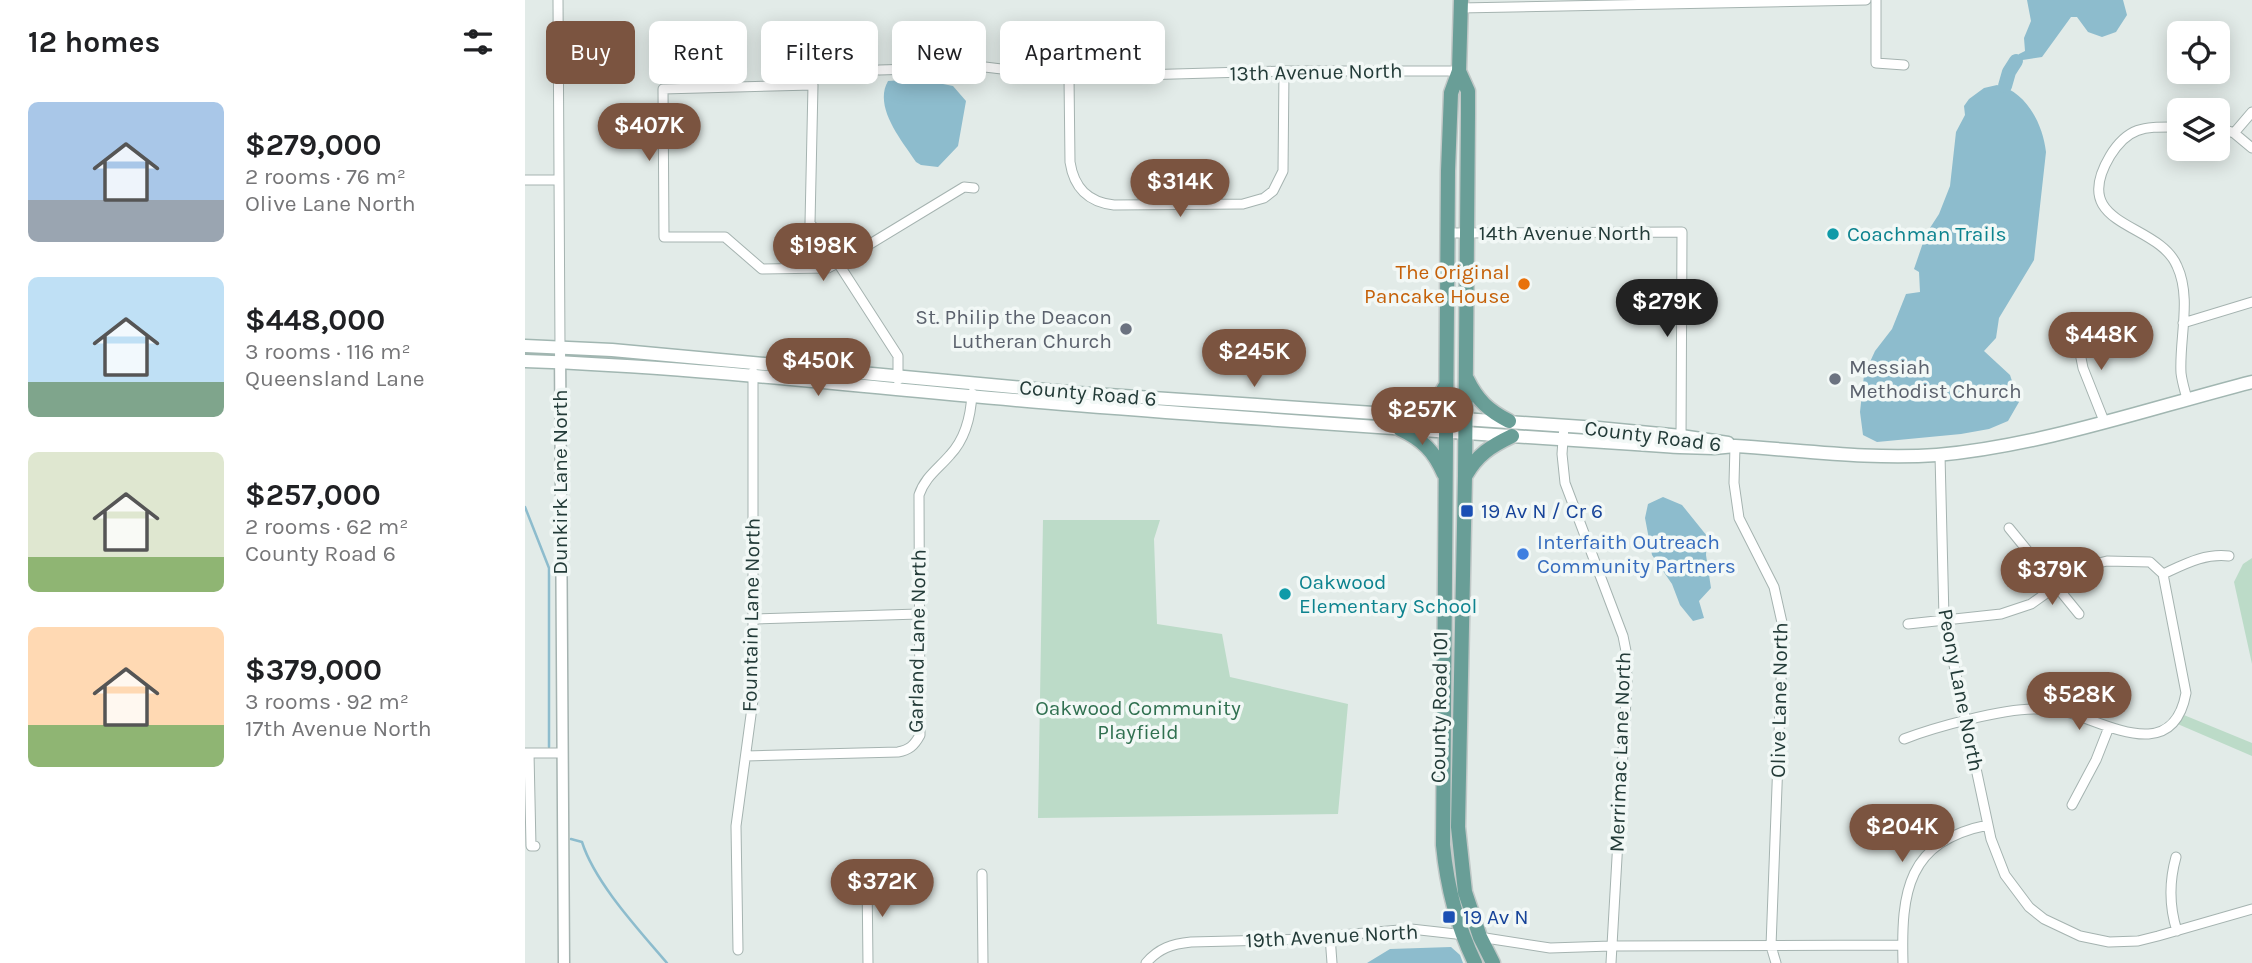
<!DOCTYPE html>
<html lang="en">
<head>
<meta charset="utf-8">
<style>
	:root { --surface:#fff; --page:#f2f2f2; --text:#202124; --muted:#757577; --accent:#7b5440 }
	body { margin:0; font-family:Karla,sans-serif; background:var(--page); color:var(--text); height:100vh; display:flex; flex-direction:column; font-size:26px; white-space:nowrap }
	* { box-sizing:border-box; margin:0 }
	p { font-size:23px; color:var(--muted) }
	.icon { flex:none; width:38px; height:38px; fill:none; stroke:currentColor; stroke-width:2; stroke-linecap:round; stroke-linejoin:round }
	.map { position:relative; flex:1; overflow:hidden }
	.details { display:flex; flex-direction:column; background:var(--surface); width:525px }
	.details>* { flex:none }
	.banner { position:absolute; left:21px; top:21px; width:665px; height:63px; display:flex; gap:14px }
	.buttons { position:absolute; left:1642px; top:21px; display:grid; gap:14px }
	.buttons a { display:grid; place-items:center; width:63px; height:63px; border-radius:10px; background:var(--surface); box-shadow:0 4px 18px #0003; font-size:35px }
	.price { position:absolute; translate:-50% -60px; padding:0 16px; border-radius:24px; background:var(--accent); color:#fff; font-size:23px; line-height:46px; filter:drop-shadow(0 2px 4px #0008) }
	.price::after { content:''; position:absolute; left:50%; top:42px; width:21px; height:16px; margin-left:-10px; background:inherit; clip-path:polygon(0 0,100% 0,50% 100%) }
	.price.active { background:#222; color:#fff }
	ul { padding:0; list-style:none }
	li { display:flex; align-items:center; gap:21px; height:175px; padding:0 28px }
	li span { display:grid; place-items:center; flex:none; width:196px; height:140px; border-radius:10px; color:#555 }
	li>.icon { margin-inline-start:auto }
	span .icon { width:84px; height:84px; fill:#fffc; stroke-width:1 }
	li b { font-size:30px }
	h2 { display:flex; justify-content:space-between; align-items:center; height:84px; padding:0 28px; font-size:30px }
	.chip { padding:0 24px; border-radius:10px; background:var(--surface); box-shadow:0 4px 18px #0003; font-size:24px; line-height:63px }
	.chip.active { background:var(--accent); color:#fff }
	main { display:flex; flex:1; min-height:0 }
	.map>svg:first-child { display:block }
	.green { fill:#bcdbc8 }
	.water { fill:#8dbccd }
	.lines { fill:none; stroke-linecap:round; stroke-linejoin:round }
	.stream { stroke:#8dbccd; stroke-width:2.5 }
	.river { stroke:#8dbccd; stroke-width:14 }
	.minor-casing { stroke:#a5b3b0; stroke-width:11 }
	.tertiary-casing { stroke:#a5b3b0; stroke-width:13 }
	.secondary-casing { stroke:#a1b6b1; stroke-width:15 }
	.primary-casing { stroke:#c1c8c7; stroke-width:17 }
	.minor { stroke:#fff; stroke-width:9 }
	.tertiary { stroke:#fff; stroke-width:10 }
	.secondary { stroke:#fff; stroke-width:12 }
	.primary { stroke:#699e97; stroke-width:14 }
	.culture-dot { fill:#0f9aa8; stroke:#f2f8f6; stroke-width:2.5 }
	.food-dot { fill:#e8710a; stroke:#f2f8f6; stroke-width:2.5 }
	.worship-dot { fill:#6b7280; stroke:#f2f8f6; stroke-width:2.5 }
	.transit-dot { fill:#1a4fb4; stroke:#f2f8f6; stroke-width:2.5 }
	.shop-dot { fill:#3f7fe0; stroke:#f2f8f6; stroke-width:2.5 }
	.labels { text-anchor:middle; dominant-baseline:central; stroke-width:7; stroke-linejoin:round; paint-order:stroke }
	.street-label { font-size:21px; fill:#233b38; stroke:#f2f8f6 }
	.culture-label { font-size:21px; fill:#0d838f; stroke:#f2f8f6; text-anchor:start }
	.food-label { font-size:21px; fill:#c56008; stroke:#f2f8f6; text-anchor:end }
	.worship-label { font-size:21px; fill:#5b616d; stroke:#f2f8f6; text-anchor:end }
	.transit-label { font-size:21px; fill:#164399; stroke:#f2f8f6; text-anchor:start }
	.shop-label { font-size:21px; fill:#366cbe; stroke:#f2f8f6; text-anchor:start }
	.park-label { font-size:21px; fill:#307050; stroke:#f2f8f6 }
</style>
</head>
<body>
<main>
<section class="details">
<h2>12 homes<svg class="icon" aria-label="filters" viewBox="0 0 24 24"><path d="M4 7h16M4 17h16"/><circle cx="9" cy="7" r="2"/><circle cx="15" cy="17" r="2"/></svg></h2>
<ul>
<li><span style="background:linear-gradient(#a9c7e8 70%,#9aa5b1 0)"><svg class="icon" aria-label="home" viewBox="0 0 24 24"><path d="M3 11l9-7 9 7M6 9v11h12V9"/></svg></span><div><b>$279,000</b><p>2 rooms · 76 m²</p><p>Olive Lane North</p></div></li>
<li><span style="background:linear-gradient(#bfe0f5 75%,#7fa58c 0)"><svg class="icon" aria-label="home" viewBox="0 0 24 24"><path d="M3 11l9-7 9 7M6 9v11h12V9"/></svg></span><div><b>$448,000</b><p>3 rooms · 116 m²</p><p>Queensland Lane</p></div></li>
<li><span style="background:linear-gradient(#dfe7d0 75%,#8fb573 0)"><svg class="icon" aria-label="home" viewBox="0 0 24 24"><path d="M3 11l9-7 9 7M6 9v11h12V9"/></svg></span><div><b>$257,000</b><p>2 rooms · 62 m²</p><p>County Road 6</p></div></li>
<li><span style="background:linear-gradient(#ffd9b3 70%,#8fb573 0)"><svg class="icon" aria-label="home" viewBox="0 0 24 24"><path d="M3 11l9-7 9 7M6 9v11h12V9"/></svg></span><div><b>$379,000</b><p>3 rooms · 92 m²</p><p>17th Avenue North</p></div></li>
</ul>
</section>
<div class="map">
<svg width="1727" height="963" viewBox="0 0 1727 963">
	<rect width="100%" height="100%" fill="#e2ebe8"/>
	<path class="green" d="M518,520H635L629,539L632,624L697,634L705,677L823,704L813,814L513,818Z
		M1727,558V664L1709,582L1718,564Z
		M1654,713L1727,743V756L1648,722Z"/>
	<path class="water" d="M1502,0H1598L1602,15L1591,32L1577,37L1563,32L1552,17H1546L1517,57L1491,61L1494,54L1500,51L1499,38L1506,21Z
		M393,79L428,86L441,101L433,146L413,167L396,165L391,162C377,141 348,107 363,81Z
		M1472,85C1501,91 1518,124 1521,152L1509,260L1474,318L1471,338L1459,351L1485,375L1494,402L1483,421L1464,429L1436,434L1352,442L1338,435L1335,412L1339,375L1350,351L1367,329L1381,294L1395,292L1394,272L1389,269L1401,234L1414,214L1425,186L1431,132L1440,115L1439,106L1444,99L1459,88Z
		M1138,497L1157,505L1182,536L1181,555L1186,588L1174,601L1179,618L1168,621L1155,605L1147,584L1127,555L1120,518L1123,504Z
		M926,947L935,955L938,963H842L865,949Z"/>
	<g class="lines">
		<path class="stream" d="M0,507L24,568V747
			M46,839L57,842C70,883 114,930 142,963"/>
		<path class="river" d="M1480,86L1484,72L1491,61"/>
		<defs>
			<path id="minor" d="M33,0L35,347
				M1351,0V63L1379,65
				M935,8L1341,0
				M354,70L460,67L544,77L759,71H934
				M544,77L545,162C549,188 563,202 589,205L718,204L739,198L748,191L758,171L759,71
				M1654,127C1621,127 1604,125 1585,156C1542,228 1633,221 1652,266C1667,298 1654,339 1656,373C1657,382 1660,391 1662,399
				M1692,127L1709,133L1727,148
				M1709,133L1727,112
				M0,180H33
				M923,233L1157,232L1156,441
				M1658,323L1727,302
				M1550,328L1558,368L1579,421
				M373,380V356L313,263L285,223L288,85L138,89L139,237H200L237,269L303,268L322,258L439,187L449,188
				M1039,426L1037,454L1040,483L1098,636L1101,651L1102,682L1086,963
				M1210,446L1209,483L1214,518L1249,587L1258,627L1246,946L1251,963
				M1415,455L1419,618L1466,839L1480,875L1504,907L1519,919L1555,936L1584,942L1613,941L1633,936L1727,909
				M1484,528L1554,614
				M1638,574C1660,564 1680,553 1704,556
				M227,619L394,614
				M1379,739C1410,727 1476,709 1510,709C1520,709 1531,710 1542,712C1583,724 1648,764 1661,693L1638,574L1625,562L1582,561L1566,565L1551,572L1506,604L1476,614L1383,624
				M0,753H37
				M4,753L6,846H10
				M221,756L373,752C384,750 389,746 395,735L394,495C400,477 413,469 425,455C440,439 446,415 447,393
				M1547,805L1571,760L1584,727
				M1651,857C1644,882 1644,906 1652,931
				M457,874L458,963
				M342,876L343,963
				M805,936L807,963
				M954,937L1025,948L1086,946L1377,945
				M213,950L211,826L228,700V372
				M621,963C634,948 647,944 666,942L789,939L805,936L886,929L940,935
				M1378,963C1376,892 1382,841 1463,825"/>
			<path id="tertiary" d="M35,347L39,963"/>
			<path id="secondary" d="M0,346L87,350L553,393L1073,428L1156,436L1203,443
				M0,361C184,367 367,391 551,405C752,421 954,434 1155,447L1189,448L1210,446C1276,450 1345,460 1412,455C1516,446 1625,408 1727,382"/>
			<path id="primary" d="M936,0L934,71L926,93L923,171L918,845C922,886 932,926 950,963
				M934,71L943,91V114L940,476L933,827L940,892L955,937L968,963
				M942,379C952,400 964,411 984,421
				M882,415C900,408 912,402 921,385
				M875,429C898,440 909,451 919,474
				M941,475C952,455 966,446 987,436"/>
		</defs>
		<use href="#minor" class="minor-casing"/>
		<use href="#tertiary" class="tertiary-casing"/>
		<use href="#secondary" class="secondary-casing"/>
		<use href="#primary" class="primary-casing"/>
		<use href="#minor" class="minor"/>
		<use href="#tertiary" class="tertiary"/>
		<use href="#secondary" class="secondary"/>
		<use href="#primary" class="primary"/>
	</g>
	<g class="culture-dot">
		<circle cx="1308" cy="234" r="7"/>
		<circle cx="760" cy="594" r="7"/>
	</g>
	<circle class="food-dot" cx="999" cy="284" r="7"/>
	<g class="worship-dot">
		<circle cx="601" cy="329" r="7"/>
		<circle cx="1310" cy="379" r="7"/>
	</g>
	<g class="transit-dot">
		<rect x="935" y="504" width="14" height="14" rx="3.5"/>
		<rect x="917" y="910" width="14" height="14" rx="3.5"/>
	</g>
	<circle class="shop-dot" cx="998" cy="554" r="7"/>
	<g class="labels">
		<g class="street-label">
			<text transform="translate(791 72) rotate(-1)">13th Avenue North</text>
			<text x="1040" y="233">14th Avenue North</text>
			<text transform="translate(563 393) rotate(5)">County Road 6</text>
			<text transform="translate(1128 436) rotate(7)">County Road 6</text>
			<text transform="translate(35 482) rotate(-90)">Dunkirk Lane North</text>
			<text transform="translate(226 615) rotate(-89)">Fountain Lane North</text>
			<text transform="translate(392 641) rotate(-89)">Garland Lane North</text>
			<text transform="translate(1436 690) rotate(79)">Peony Lane North</text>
			<text transform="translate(1254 700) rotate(-89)">Olive Lane North</text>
			<text transform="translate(914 707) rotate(-89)">County Road 101</text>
			<text transform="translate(1095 752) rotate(-88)">Merrimac Lane North</text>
			<text transform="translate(807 936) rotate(-3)">19th Avenue North</text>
		</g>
		<g class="culture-label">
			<text x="1322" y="234">Coachman Trails</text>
			<text x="774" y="582">Oakwood<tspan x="774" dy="24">Elementary School</tspan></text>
		</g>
		<g class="food-label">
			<text x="985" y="272">The Original<tspan x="985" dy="24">Pancake House</tspan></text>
		</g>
		<g class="worship-label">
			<text x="587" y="317">St. Philip the Deacon<tspan x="587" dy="24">Lutheran Church</tspan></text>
			<text x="1324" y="367" text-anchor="start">Messiah<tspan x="1324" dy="24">Methodist Church</tspan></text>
		</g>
		<g class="transit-label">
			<text x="956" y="511">19 Av N / Cr 6</text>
			<text x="938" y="917">19 Av N</text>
		</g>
		<g class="shop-label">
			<text x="1012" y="542">Interfaith Outreach<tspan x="1012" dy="24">Community Partners</tspan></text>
		</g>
		<g class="park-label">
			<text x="613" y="708">Oakwood Community<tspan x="613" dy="24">Playfield</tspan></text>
		</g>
	</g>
</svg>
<div class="buttons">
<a><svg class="icon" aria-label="locate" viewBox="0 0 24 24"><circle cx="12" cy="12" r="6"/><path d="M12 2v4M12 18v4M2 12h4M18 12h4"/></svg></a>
<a><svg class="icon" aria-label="layers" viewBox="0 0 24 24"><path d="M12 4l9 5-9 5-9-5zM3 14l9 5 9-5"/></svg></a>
</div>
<b class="price" style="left:124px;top:163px">$407K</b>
<b class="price" style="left:655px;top:219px">$314K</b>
<b class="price" style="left:298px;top:283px">$198K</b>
<b class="price active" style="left:1142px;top:339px">$279K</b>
<b class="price" style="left:1576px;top:372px">$448K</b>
<b class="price" style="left:729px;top:389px">$245K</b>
<b class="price" style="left:293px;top:398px">$450K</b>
<b class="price" style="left:897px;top:447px">$257K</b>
<b class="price" style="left:1527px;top:607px">$379K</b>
<b class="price" style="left:1554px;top:732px">$528K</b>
<b class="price" style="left:1377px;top:864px">$204K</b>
<b class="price" style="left:357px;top:919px">$372K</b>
<div class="banner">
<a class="chip active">Buy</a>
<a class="chip">Rent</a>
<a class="chip">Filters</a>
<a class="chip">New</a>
<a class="chip">Apartment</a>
</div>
</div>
</main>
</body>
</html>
